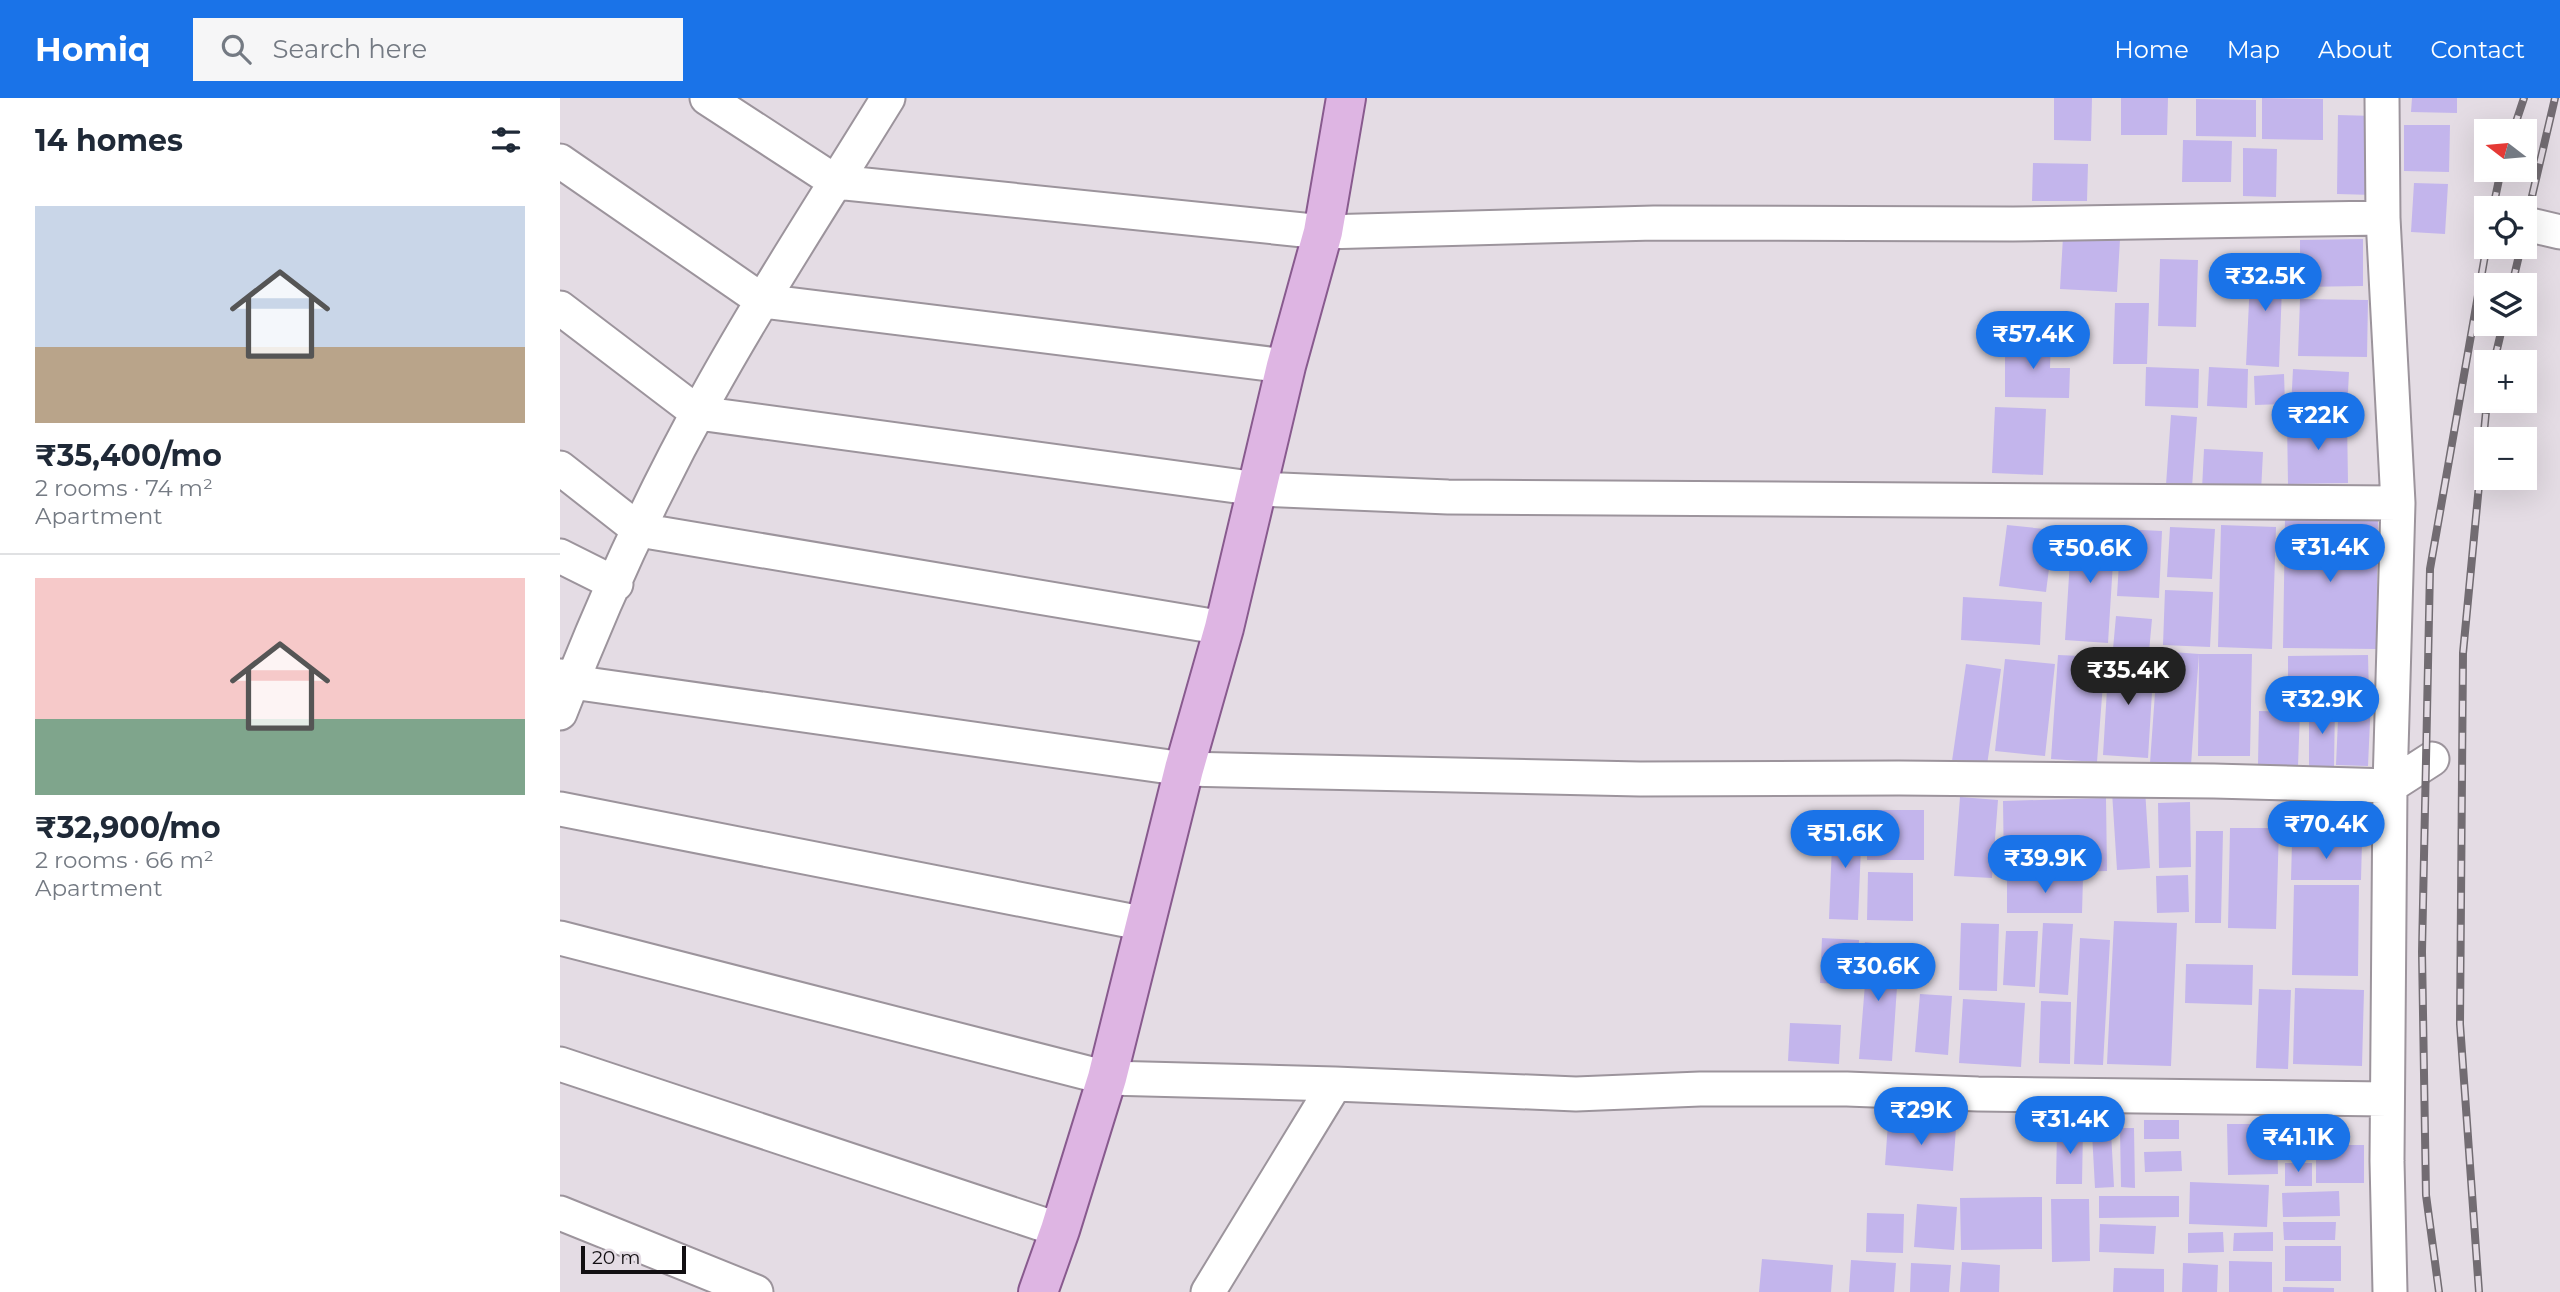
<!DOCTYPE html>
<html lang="en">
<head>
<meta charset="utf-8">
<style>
	:root { --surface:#fff; --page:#f6f6f7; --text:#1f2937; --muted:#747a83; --line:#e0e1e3; --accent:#1a73e8 }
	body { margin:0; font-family:Montserrat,sans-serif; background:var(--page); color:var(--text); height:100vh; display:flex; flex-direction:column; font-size:26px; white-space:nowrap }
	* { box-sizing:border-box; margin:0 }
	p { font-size:23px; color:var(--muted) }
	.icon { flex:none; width:38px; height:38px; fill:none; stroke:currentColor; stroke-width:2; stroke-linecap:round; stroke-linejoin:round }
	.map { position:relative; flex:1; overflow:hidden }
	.side { display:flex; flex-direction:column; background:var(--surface); width:560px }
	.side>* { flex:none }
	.needle { width:46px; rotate:286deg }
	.tools { position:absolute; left:1914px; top:21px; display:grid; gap:14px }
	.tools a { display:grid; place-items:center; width:63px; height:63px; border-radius:0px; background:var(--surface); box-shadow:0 7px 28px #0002; font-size:35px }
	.scale { position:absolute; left:21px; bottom:18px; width:105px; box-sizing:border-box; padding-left:7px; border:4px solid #120f12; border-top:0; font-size:19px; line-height:24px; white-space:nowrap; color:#120f12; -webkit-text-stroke:5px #e4dce4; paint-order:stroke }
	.price { position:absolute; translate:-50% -60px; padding:0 16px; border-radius:24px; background:var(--accent); color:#fff; font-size:23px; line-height:46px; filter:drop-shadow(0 2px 4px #0008) }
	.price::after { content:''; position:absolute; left:50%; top:42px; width:21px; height:16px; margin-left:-10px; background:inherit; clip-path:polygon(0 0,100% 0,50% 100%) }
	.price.active { background:#222; color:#fff }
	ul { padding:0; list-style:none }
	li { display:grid; align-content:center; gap:14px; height:371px; padding:0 35px }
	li+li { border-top:2px solid var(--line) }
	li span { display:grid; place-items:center; height:217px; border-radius:0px; color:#555 }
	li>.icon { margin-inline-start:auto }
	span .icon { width:126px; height:126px; fill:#fffc; stroke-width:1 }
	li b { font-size:30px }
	h2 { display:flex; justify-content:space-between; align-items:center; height:84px; padding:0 35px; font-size:30px }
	header { display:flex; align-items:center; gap:42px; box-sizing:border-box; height:98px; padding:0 35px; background:var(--accent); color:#fff }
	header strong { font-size:33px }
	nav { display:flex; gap:38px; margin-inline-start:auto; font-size:24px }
	.search { width:490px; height:63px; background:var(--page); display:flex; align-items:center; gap:18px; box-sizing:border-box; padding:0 24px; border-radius:0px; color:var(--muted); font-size:26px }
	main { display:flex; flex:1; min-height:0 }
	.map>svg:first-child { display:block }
	.building { fill:#c3b5ec }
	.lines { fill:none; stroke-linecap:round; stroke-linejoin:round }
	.minor-casing { stroke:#9c949c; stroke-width:37 }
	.major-casing { stroke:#885a8e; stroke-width:42 }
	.minor { stroke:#fff; stroke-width:33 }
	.major { stroke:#deb5e3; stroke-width:38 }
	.rail-casing { stroke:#726c72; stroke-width:8 }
	.rail { stroke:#e4dce4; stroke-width:5; stroke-dasharray:16; stroke-linecap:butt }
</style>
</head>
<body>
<header>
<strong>Homiq</strong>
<div class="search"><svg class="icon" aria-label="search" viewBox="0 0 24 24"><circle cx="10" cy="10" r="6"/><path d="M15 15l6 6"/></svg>Search here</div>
<nav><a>Home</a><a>Map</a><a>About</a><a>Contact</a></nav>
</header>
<main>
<section class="side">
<h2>14 homes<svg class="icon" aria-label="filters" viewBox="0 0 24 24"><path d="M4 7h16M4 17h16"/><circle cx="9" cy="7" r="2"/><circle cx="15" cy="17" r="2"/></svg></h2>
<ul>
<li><span style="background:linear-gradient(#c9d6e8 65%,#b9a48a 0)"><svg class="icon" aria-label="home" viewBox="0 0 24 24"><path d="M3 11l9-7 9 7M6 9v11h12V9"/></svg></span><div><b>₹35,400/mo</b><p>2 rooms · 74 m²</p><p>Apartment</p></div></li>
<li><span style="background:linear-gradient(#f6c9c9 65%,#7fa58c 0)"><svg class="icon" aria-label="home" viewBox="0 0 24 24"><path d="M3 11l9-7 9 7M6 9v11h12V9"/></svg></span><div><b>₹32,900/mo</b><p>2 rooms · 66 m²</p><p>Apartment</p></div></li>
</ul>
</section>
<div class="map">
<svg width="2000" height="1194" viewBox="0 0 2000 1194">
	<rect width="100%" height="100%" fill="#e4dce4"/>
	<path class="building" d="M1494,0H1532L1531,43L1494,42Z
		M1561,0H1608L1607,37H1561Z
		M1702,0L1763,1V42L1702,41Z
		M1852,0H1897V15L1851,14Z
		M1636,1L1696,2V39L1636,38Z
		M1778,17L1815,18L1814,97L1777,96Z
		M1844,27H1890L1889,74L1844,73Z
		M1623,42L1672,43L1671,84H1622Z
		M1683,50L1717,51L1716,99L1683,98Z
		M1473,65L1528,66L1527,103H1472Z
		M1854,85L1888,86L1885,136L1851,134Z
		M1503,139L1560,141L1557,194L1500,191Z
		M1803,141V188L1740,189V142Z
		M1600,161L1638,162L1636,229L1598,228Z
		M1691,161L1723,162L1719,269L1686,267Z
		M1740,201L1808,202L1807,259L1738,258Z
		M1555,205H1589L1587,266H1553Z
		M1445,240L1491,241L1490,270H1510L1509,300L1445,299Z
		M1586,269L1639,271L1638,310L1585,308Z
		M1649,269L1688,271L1687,310L1647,308Z
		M1733,271L1789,274L1787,313L1731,310Z
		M1724,276L1725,306L1695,307L1694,278Z
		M1435,309L1486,311L1483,377L1432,375Z
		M1611,317L1637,319L1632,389L1606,387Z
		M1787,321L1788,385L1728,386L1727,322Z
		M1644,351L1703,354L1701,394L1642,391Z
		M1725,421L1818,422L1816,551L1723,550Z
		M1447,427L1494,432L1486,494L1439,488Z
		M1661,427L1716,429L1712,551L1658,549Z
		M1610,429L1655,431L1652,481L1607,479Z
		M1512,430L1555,432L1548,545L1505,542Z
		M1561,431L1602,433L1599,500L1557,498Z
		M1605,492L1653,494L1650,549L1603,547Z
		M1403,499L1482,504L1480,547L1401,542Z
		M1556,518L1592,521L1589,554L1553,551Z
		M1598,553L1639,556L1631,667L1590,665Z
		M1639,556H1692L1690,658H1638Z
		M1498,557L1545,559L1537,664L1491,661Z
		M1808,557L1809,598H1728V558Z
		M1549,558L1594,561L1588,660L1543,657Z
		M1445,561L1495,566L1485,658L1435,653Z
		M1406,566L1441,571L1427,667L1392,663Z
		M1779,600L1811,601L1808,668L1776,667Z
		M1775,606L1774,669L1749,670V607Z
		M1699,613L1740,614L1738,668L1698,666Z
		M1585,691L1590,770L1557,772L1552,694Z
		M1400,699L1438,702L1432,780L1394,778Z
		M1546,700L1547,773L1444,775L1443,703Z
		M1630,704L1631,769L1599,770L1598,705Z
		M1307,712H1364V762H1307Z
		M1273,722L1302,724L1298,822L1269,821Z
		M1670,730H1719L1716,831L1668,830Z
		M1636,733H1663L1661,825H1635Z
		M1732,744H1802L1801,782H1731Z
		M1308,774L1353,775V823L1307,822Z
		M1628,777L1629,814L1597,815L1596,778Z
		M1447,780H1523L1522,815H1447Z
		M1734,787H1799L1798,878L1732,877Z
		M1554,823L1617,825L1611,968L1547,966Z
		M1401,825L1439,826L1437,893L1399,892Z
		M1483,825L1513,826L1508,897L1479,895Z
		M1446,833H1478L1475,889L1443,887Z
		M1262,840L1299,842L1297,887L1260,885Z
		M1520,840L1550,842L1543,967L1514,966Z
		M1305,844L1335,848L1331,889H1337L1332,963L1299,961L1305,886L1300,885Z
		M1626,866L1693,867L1692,907L1625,905Z
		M1735,890L1804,892L1802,968L1733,966Z
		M1699,891L1731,892L1728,971L1696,970Z
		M1360,896L1392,898L1388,957L1355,954Z
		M1403,901L1465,905L1461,969L1399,965Z
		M1481,903L1511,904L1510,966L1479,965Z
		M1230,925L1281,927L1279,966L1228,963Z
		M1584,1022H1619V1041H1584Z
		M1328,1025L1396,1030L1393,1073L1325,1067Z
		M1667,1026H1717L1718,1076L1668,1077Z
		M1497,1030H1523L1522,1086H1496Z
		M1560,1030H1574L1575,1090L1561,1089Z
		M1728,1033H1754L1753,1057H1729Z
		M1551,1034L1554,1089L1535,1090L1532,1035Z
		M1756,1047H1804V1085H1756Z
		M1621,1053L1622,1073L1585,1074L1584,1054Z
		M1725,1065H1752V1088H1725Z
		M1630,1084L1709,1087L1707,1129L1629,1126Z
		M1779,1093L1780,1118L1723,1119L1722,1095Z
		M1539,1098H1619V1119L1539,1120Z
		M1482,1099V1151L1401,1152L1400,1100Z
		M1491,1101H1529L1530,1163L1492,1164Z
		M1357,1106L1397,1109L1394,1152L1354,1149Z
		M1307,1115L1344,1116L1343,1155L1306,1154Z
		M1723,1124H1776L1775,1142H1724Z
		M1540,1126L1596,1128L1594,1156L1539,1154Z
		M1663,1134L1664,1154L1628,1155V1135Z
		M1713,1134V1153H1673L1674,1135Z
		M1725,1148H1781V1183H1725Z
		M1202,1161L1273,1167L1271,1194H1199Z
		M1291,1162L1336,1165L1334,1194H1289Z
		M1669,1163L1712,1164V1194H1669Z
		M1402,1164L1440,1167L1439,1194H1400Z
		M1351,1165L1391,1167L1389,1194H1350Z
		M1623,1165L1658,1167L1657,1194H1622Z
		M1554,1170L1604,1171V1194H1553Z
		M1723,1189L1774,1190V1194H1723Z"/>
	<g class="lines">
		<defs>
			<path id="minor" d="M147,0L276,84L763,134L1094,125L1453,126L1823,120
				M1822,0L1823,120L1838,405L1830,688L1827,1063L1830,1194
				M0,63L203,203L726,268
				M1966,126L2000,134
				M0,210L138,315L698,391L888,399L1838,405
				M0,370L79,432L664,530
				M0,458L56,486
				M0,578L12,584L624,671L1080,681L1339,680L1654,683L1830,688L1872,661
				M0,615C41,508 91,399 147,298C203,197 267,99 328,0
				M0,711L586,826
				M0,840L547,980L775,986
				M0,966L500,1132
				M0,1115L196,1194
				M648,1194L775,986L1016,996L1140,991H1287L1418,996L1827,1001"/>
			<path id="major" d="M478,1194L500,1132L547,980L624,671L664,530L726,268L763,134L786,0"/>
		</defs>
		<use href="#minor" class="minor-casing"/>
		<use href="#major" class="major-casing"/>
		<use href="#minor" class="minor"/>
		<use href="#major" class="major"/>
		<defs>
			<path id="rail" d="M1953,33L1964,0
				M1933,110L1941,72
				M1965,128L1995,0
				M1952,187L1961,149
				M1934,264L1943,226
				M1879,1194L1866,1097L1862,854L1870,471L1927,146
				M1919,1194L1900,926L1903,555L1927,303"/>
		</defs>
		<use href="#rail" class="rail-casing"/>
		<use href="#rail" class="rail"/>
	</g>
</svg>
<div class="tools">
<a><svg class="needle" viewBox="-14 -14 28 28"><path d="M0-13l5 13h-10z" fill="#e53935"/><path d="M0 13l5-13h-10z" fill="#747a83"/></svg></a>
<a><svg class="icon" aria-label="locate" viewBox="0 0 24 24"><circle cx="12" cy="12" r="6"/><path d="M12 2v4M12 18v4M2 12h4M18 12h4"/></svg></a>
<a><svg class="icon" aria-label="layers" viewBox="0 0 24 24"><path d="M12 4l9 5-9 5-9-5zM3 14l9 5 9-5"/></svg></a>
<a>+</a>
<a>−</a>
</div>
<div class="scale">20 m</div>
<b class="price" style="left:1705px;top:215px">₹32.5K</b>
<b class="price" style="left:1473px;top:273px">₹57.4K</b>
<b class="price" style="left:1758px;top:354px">₹22K</b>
<b class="price" style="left:1770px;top:486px">₹31.4K</b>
<b class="price" style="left:1530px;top:487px">₹50.6K</b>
<b class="price active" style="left:1568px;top:609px">₹35.4K</b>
<b class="price" style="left:1762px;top:638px">₹32.9K</b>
<b class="price" style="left:1766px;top:763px">₹70.4K</b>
<b class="price" style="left:1285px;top:772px">₹51.6K</b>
<b class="price" style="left:1485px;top:797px">₹39.9K</b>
<b class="price" style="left:1318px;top:905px">₹30.6K</b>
<b class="price" style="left:1361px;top:1049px">₹29K</b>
<b class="price" style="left:1510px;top:1058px">₹31.4K</b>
<b class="price" style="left:1738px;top:1076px">₹41.1K</b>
</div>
</main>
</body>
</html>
